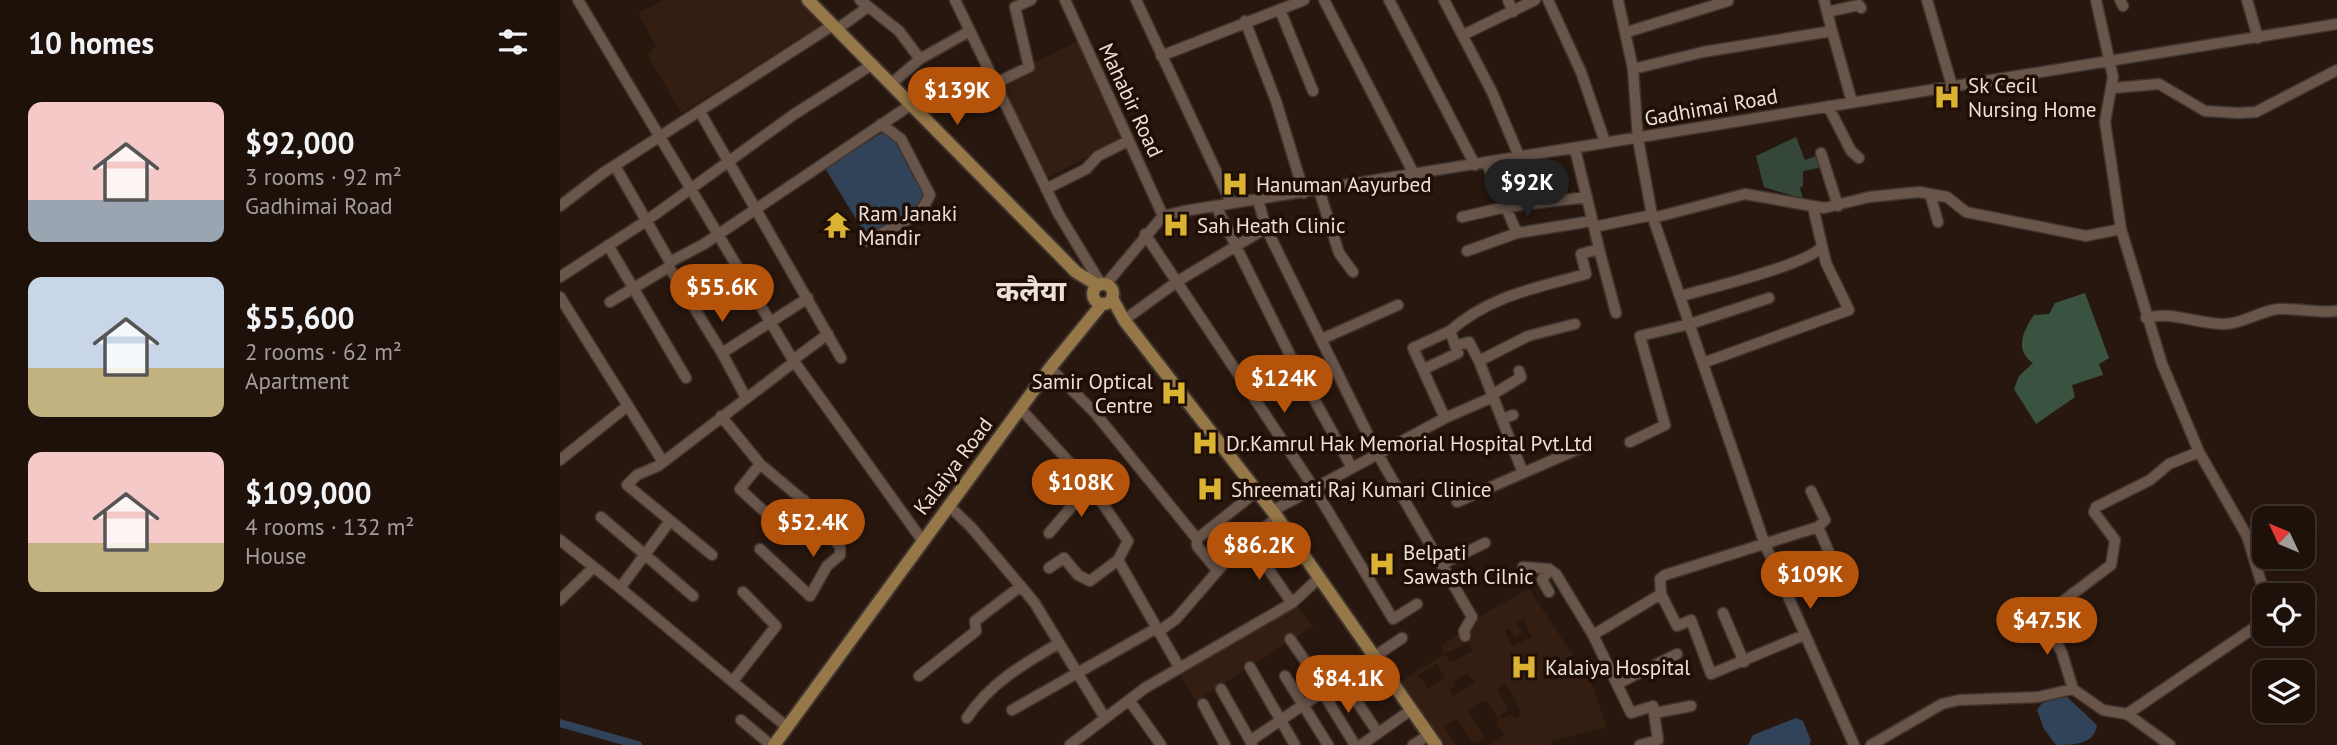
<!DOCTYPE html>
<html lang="en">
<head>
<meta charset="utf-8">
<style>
	:root { --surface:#1e110a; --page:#2b1f18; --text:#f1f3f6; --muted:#a19d9c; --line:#3c312b; --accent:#b45309 }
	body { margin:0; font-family:"PT Sans","Noto Sans Devanagari",sans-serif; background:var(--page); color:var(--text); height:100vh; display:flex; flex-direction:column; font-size:26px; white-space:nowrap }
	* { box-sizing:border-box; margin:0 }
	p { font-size:23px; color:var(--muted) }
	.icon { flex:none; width:38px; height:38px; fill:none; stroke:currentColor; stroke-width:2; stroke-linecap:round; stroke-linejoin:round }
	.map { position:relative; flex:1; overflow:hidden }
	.panel { display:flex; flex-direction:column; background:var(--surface); width:560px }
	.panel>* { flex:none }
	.needle { width:46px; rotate:314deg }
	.fabs { position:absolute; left:1692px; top:506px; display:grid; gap:14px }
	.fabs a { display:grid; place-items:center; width:63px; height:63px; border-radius:14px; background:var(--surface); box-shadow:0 7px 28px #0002,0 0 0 2px var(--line); font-size:35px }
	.price { position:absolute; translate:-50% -60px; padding:0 16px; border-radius:24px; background:var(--accent); color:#fff; font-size:23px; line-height:46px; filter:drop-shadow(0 2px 4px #0008) }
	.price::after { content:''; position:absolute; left:50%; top:42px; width:21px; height:16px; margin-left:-10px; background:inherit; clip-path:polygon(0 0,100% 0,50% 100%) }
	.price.current { background:#222; color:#fff }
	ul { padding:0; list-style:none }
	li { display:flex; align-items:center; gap:21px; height:175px; padding:0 28px }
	li span { display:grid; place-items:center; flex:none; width:196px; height:140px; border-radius:14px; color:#555 }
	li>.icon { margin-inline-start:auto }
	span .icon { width:84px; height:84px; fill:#fffc; stroke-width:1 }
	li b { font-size:30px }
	h2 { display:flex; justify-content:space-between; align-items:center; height:84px; padding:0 28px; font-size:30px }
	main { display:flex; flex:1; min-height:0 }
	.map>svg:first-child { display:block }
	.built { fill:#341e11; fill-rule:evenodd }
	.green { fill:#344739 }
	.forest { fill:#3a5340 }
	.water { fill:#304358 }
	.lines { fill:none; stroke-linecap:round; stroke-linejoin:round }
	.canal { stroke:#304358; stroke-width:8 }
	.minor-casing { stroke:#403430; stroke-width:13 }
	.major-casing { stroke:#403430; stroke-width:16 }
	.minor { stroke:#69554a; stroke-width:10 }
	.major { stroke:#967748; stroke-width:12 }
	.labels { text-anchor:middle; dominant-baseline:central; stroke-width:7; stroke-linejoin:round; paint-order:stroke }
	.poi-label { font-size:21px; fill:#ece0d9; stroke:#1e0e06; text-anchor:start }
	.street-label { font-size:21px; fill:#ece0d9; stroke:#1e0e06 }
	.district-label { font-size:28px; font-weight:bold; fill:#ece0d9; stroke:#1e0e06 }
</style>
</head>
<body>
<main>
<section class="panel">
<h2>10 homes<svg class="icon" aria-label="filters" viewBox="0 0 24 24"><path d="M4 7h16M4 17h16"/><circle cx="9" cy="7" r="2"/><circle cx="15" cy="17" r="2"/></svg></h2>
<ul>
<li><span style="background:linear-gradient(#f6c9c9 70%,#9aa5b1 0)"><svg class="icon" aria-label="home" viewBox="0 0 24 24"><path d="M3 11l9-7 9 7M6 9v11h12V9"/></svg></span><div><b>$92,000</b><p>3 rooms · 92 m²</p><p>Gadhimai Road</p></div></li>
<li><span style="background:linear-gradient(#c9d6e8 65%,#c2b280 0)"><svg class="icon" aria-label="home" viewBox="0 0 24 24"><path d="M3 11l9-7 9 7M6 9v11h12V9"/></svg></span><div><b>$55,600</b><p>2 rooms · 62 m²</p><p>Apartment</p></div></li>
<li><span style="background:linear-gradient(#f6c9c9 65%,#c2b280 0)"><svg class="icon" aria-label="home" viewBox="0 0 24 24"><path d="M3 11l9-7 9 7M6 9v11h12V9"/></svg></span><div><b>$109,000</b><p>4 rooms · 132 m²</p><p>House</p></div></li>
</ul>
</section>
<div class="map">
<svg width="1777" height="745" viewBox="0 0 1777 745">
	<rect width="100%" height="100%" fill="#28170e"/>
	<path class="built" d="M104,0H240L263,24L121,113L88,55L96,46L78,13Z
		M520,40L562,139L487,178L439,80Z
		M969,589L1032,684L1047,727L991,741V745H930L944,735L936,723L939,720L926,700L908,711L925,737L914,744L897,719L884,727L896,745H886L840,682L884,654L881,645L906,629L918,617ZM964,620L972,637L952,646L945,631L950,629L954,638L962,634L957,623ZM909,642L913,651L890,663L885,654ZM877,663L885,678L868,688L858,675ZM998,663L1004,676L992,681L986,668ZM908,673L915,683L893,695L890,689L896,685L894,681ZM945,684L962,712L957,719L950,715L942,719L940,715L947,711V707L937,689Z
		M734,603L753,626L636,701L617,670Z"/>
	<path class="green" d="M1236,137L1245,160L1259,155L1264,167L1243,171V186L1240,188L1243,199L1204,187L1196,156Z"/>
	<path class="forest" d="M1525,293L1549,358L1539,364L1543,375L1512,385L1515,397L1476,424L1454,389L1459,376L1473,363C1454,350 1463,331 1474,315L1489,314L1495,303Z"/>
	<path class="water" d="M325,131L340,143L368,196L362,206L307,237L265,168Z
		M1506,696L1537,725C1535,745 1512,745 1496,745L1484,729L1477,710L1482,703Z
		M1236,718L1243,721L1251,741L1249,745H1188L1193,735Z"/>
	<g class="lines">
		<path class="canal" d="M0,723L78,745"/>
		<defs>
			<path id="minor" d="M18,0L233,360L362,540
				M300,0L339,31L360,59L331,84
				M395,0L498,213L541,284
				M505,0L603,216
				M576,0L671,203
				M764,0L854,174
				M829,0L915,165
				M884,0L932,92L959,156
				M948,0L953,12
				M988,0L1021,72L1045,142
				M1058,0L1073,69L1078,139L1092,215L1204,542L1294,745
				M1264,0L1272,31
				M1367,0L1392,86
				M1536,0L1553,77L1545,122L1561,229L1602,364L1639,452L1687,536L1705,595
				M1560,0L1563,6
				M1687,0L1698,38
				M720,10L753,91
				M1267,12L1299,5L1301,8
				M685,21L716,101L744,193
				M277,29L308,7
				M1067,32L1168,1
				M903,35L975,0
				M601,56L744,0
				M360,59L408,32
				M1073,69L1143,52L1272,31L1292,102
				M434,84L469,67L455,7L471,0
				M1553,88L1599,84L1645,111L1678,113L1696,112L1777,70
				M1268,106L1291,151L1299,158
				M140,112L281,358
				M1015,149L1034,227
				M1261,153L1278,206
				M927,164L957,233L1032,221
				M55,166L110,262
				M486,189L526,169L538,156L568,141
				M759,190L779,253L793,272
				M1370,194L1378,222
				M698,200L706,228L817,453L912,617L904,631L905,636
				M0,206L43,173L273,25
				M656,206L733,361L791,466
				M902,217L946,207L1027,197
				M1093,218L1185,194L1264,208L1309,197L1359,192L1387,197L1406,212L1526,236L1561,229
				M585,234L754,488L833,619L857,604
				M307,241L360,213L370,195L341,139L321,124
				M48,245L126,378
				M1039,249L1056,313
				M907,251L957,233
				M109,267L162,353
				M0,277L86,221L233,115L313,64
				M546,284L603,216L624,211L1777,24
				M1121,296C1145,289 1252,264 1262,246
				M0,297L103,462
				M50,302L109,267L110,262L144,244L352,104
				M1586,318C1613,310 1638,325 1666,324C1684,323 1700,311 1718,309C1737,308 1757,313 1777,311
				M564,320L618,281L706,228
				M762,339L838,305
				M895,346L909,342L919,361L968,336L1015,324
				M233,360L268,334
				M919,361L963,473L1023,447
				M1143,363L1289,310L1266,263L1253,207
				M490,368L535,413L637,539
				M864,369L898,353L890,331C929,296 976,288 1026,274L1021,254L1039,249L1034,227L1092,215
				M932,395L961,377L959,371
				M185,396L162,353L248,298
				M460,408L530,485L568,541L558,560L619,667
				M161,416L200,464L250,506L280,547V555L267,566L250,596L200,549
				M885,418L933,397
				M942,419L953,415
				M1070,442L1105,425L1080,336L1130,324L1209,298
				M0,460L66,407
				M200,464L180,489L221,527L244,500
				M897,502L963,473
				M388,505L411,527L474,602L545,718
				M712,511L885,418L853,348L890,331
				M41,517L133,596
				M110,521L60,588L227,727
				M1258,527L1279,575
				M489,533L530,485
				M0,540L60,588
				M690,543L732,603
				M152,555L67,485L77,475L98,466L234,362
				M882,564L925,543
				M963,567L989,569L996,574L1033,635L1101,594L1100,579L1105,575L1258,527L1265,520L1251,491
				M489,568L504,558L518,575L530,581L558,560
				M989,569L982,580L989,592
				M657,570L637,546V539L697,491
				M1101,594L1117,626L1131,620L1151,674L1244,635
				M0,600L34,567
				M1163,613L1184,662
				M598,632L616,619L667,560L717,517
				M1033,635L1071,713L1093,706L1098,740L1080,745
				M730,639L766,691
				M690,667L735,745
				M359,676L416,631L415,621L461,586
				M725,676L768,745
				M173,681L216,626L183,592
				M783,681L818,733
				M1057,684L1117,654
				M661,689L692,744
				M1513,689L1502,653L1483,616L1551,565L1555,540L1534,512L1536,507L1590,480L1609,464L1639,452
				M763,693L795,745
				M569,700L601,745
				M643,704L665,745
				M452,710L595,629
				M1095,713L1131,706
				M1567,714L1610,745
				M407,718C429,684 463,664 498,644
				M181,720L211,745
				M690,741L842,638
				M510,745L585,688L732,603L759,578
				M801,745L851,710
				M853,745L869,735
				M1311,745L1382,704L1399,700L1478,697L1513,689L1543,710L1567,714L1704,621"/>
			<path id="major" d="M248,0L516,272L537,285
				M533 294a10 10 0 1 1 20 0a10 10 0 1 1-20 0Z
				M552,298L564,320L717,517L876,745
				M214,745L490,368L542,304"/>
		</defs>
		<use href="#minor" class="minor-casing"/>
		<use href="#major" class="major-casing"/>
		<use href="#minor" class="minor"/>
		<use href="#major" class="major"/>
	</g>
	<defs>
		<symbol id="hospital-bare" viewBox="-9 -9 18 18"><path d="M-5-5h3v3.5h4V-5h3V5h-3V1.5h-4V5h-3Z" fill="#dcb233" stroke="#1e0e06" stroke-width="2.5" paint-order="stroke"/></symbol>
		<symbol id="temple-bare" viewBox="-9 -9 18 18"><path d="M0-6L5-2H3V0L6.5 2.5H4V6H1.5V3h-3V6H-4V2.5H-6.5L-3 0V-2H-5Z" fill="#dcb233" stroke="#1e0e06" stroke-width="2.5" paint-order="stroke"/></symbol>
	</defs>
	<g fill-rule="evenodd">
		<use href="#hospital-bare" x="1368" y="78" width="38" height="38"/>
		<use href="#hospital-bare" x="656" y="165" width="38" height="38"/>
		<use href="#temple-bare" x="258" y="206" width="38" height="38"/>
		<use href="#hospital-bare" x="597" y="206" width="38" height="38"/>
		<use href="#hospital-bare" x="595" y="374" width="38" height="38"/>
		<use href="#hospital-bare" x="626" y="424" width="38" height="38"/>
		<use href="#hospital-bare" x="631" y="470" width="38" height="38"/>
		<use href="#hospital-bare" x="803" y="545" width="38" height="38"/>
		<use href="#hospital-bare" x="945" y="648" width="38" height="38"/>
	</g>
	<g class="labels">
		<g class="poi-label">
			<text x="1408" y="85">Sk Cecil<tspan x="1408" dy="24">Nursing Home</tspan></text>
			<text x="696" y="184">Hanuman Aayurbed</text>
			<text x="298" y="213">Ram Janaki<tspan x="298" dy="24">Mandir</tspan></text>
			<text x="637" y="225">Sah Heath Clinic</text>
			<text x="593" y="381" text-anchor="end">Samir Optical<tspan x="593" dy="24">Centre</tspan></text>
			<text x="666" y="443">Dr.Kamrul Hak Memorial Hospital Pvt.Ltd</text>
			<text x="671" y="489">Shreemati Raj Kumari Clinice</text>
			<text x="843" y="552">Belpati<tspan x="843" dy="24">Sawasth Cilnic</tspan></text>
			<text x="985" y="667">Kalaiya Hospital</text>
		</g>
		<g class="street-label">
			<text transform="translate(571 100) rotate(65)">Mahabir Road</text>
			<text transform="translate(1151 107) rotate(-10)">Gadhimai Road</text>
			<text transform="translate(393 466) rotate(-53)">Kalaiya Road</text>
		</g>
		<g class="district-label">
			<text x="471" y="290">कलैया</text>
		</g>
	</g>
</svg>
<div class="fabs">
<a><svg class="needle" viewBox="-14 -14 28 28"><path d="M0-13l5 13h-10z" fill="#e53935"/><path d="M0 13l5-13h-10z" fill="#a19d9c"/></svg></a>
<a><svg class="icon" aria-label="locate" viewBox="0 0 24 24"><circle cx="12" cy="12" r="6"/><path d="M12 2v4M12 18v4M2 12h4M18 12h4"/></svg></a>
<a><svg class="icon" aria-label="layers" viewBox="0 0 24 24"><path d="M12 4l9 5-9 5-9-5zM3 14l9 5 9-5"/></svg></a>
</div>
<b class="price" style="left:397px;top:127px">$139K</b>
<b class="price current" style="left:967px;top:219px">$92K</b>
<b class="price" style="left:162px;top:324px">$55.6K</b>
<b class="price" style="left:724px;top:415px">$124K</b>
<b class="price" style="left:521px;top:519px">$108K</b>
<b class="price" style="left:253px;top:559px">$52.4K</b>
<b class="price" style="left:699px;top:582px">$86.2K</b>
<b class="price" style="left:1250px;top:611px">$109K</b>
<b class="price" style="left:1487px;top:657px">$47.5K</b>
<b class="price" style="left:788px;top:715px">$84.1K</b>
</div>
</main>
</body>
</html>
